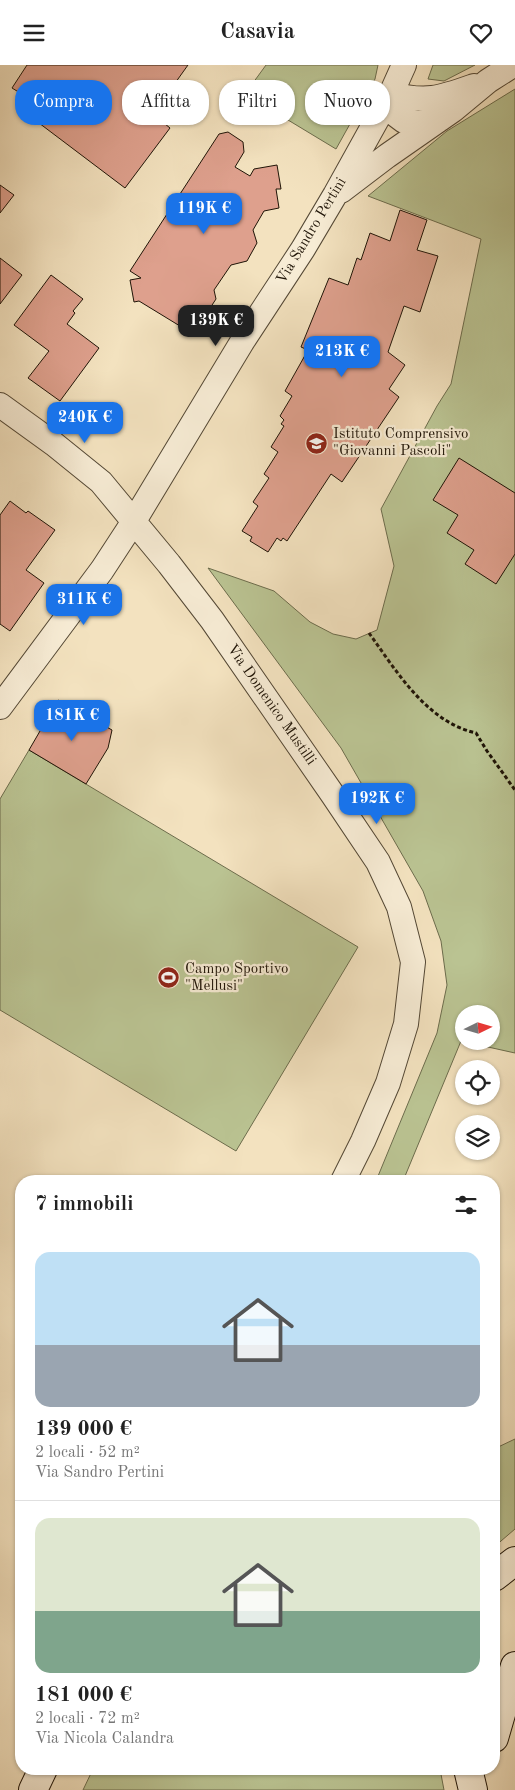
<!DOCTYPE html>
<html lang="it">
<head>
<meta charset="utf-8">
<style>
	:root { --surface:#fff; --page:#f2f2f2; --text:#222; --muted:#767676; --line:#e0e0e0; --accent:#1a73e8 }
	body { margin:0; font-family:"Old Standard TT",serif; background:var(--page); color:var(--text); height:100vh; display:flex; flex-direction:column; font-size:19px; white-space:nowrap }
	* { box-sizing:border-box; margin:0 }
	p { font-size:16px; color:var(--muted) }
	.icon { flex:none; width:28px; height:28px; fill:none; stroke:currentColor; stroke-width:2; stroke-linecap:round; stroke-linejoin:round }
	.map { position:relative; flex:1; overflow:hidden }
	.drawer { position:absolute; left:15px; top:1110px; width:485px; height:600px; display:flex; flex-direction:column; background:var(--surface); border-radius:20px; box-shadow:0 1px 4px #0004 }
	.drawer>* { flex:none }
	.top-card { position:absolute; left:15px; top:15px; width:485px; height:45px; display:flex; gap:10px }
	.needle { width:32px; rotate:85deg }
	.fabs { position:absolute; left:455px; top:940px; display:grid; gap:10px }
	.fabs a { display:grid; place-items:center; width:45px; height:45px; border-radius:50%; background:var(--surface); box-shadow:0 1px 4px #0004; font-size:25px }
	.price { position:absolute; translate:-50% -42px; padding:0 11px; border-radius:10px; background:var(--accent); color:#fff; font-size:16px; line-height:32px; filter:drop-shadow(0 1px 2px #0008) }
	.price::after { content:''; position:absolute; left:50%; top:30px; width:15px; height:11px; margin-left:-8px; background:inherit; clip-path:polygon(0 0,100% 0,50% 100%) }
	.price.current { background:#222; color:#fff }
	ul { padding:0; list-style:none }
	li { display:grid; align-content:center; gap:10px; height:265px; padding:0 20px }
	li+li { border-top:1px solid var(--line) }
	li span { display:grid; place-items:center; height:155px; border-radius:15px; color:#555 }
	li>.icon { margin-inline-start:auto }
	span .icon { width:90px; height:90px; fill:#fffc; stroke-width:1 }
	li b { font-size:21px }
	h2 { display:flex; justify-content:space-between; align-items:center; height:60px; padding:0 20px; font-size:21px }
	.chip { padding:0 18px; border-radius:20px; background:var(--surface); box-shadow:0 1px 4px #0004; font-size:18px; line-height:45px }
	.chip.current { background:var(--accent); color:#fff }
	header { display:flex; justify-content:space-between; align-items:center; height:65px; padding:0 20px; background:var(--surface); font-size:22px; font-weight:700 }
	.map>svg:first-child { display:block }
	.green { fill:#bac392; stroke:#6c6c4c; fill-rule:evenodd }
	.building { fill:#dea08d; stroke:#1f1407 }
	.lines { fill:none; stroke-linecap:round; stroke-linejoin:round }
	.minor-casing { stroke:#544835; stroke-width:26 }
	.secondary-casing { stroke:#1f1407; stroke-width:30 }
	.path { stroke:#1f1407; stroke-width:3; stroke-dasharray:4 2.5; stroke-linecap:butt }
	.minor { stroke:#f7ecd5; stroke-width:24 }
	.secondary { stroke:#f7ecd5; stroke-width:28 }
	.labels { text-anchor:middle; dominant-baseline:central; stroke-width:4.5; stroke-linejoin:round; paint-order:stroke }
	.street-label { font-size:15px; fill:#1f1407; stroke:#f7ecd5 }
	.poi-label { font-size:15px; fill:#1f1407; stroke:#f7ecd5; text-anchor:start }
</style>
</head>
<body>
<header><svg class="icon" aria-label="menu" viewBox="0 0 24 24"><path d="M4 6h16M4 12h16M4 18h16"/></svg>Casavia<svg class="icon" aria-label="heart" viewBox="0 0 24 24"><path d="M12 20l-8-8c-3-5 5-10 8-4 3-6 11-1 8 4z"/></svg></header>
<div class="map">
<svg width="515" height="1725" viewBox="0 0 515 1725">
	<rect width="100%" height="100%" fill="#f3e2bf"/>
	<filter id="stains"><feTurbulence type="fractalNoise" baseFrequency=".004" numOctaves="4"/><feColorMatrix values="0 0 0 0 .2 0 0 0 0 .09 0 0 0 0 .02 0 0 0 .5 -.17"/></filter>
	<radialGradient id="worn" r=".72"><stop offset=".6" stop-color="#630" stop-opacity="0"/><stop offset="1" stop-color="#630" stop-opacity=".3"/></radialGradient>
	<path class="green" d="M266,0H378L375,14L336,84L245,29Z
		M433,0H475L444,16L428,14Z
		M515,24V988L461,976L403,1116H376L437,968L447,920L441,876L423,826L341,683L208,503L274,526L310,557L333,569L356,574L377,565L394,501L381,444L437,341L451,319L481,174L368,131L447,66ZM464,949H491V976H464Z
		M29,685L358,882L236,1086L0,945V734Z
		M515,1374V1464L494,1482V1384Z
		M93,1704H440L444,1725H83Z"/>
	<path class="building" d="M27,0H188L153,49L170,63L125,123L35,55L43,42L12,23Z
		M228,67L243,77L244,87L235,102L250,111L254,104L277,100L281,124H276L279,143L264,146L253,165L257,178L247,196L231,200L214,225L216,234L193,269L139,236L134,237L130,215L141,213L130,206L219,69Z
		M0,120L14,130L0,148Z
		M400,145L427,155L417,185L438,191L420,247L404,241L388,287L405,300L389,324L399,332L342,417L331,409L287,476L283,473L281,476L277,473L268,487L250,476L252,472L242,466L258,441L253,437L269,413L264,409L278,387L271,382L284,361L281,359L284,355L280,351L292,331L285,326L308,285L301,282L329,213L348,220L357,193L361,195L370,168L390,176Z
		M0,193L22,210L0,239Z
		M51,210L83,234L73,246L75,248L67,259L99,283L60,336L28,313L49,286L14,260Z
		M459,393L515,428V489L496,519L465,499L474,485L447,468L458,450L433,435Z
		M10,436L26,448L28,446L55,465L26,505L44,518L10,566L0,559V450Z
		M58,635L112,665L108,683L86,719L29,685Z"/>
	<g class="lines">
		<defs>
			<path id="minor" d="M391,29C427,38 440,33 474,21
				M384,41L404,56L419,58L440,54
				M341,126L387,91L453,45L488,16L513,0
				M0,340L54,379L101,417L169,499L212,555L333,730L378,797L399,842L413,897L406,959L388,1018L363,1076L343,1116
				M0,642L102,505L134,456L242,277L303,184L335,130L391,29L404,0"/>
			<path id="secondary" d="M494,1512L515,1496
				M494,1673L515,1601
				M468,1704L473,1725
				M33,1725L43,1704"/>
		</defs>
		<use href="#minor" class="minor-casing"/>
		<use href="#secondary" class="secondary-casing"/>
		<path class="path" d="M369,568C397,607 427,657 476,668L487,686L515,725"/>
		<use href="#minor" class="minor"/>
		<use href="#secondary" class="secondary"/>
	</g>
	<defs>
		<symbol id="school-disc" viewBox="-11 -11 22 22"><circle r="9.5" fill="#8f2418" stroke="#f7ecd5"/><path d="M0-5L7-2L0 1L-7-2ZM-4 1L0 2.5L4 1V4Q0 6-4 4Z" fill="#fff"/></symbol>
		<symbol id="stadium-disc" viewBox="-11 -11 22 22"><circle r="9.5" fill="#8f2418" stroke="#f7ecd5"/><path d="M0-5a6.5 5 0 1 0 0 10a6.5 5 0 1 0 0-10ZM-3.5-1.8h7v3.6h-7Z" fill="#fff"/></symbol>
	</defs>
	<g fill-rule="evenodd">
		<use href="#school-disc" x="304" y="366" width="25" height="25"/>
		<use href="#stadium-disc" x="156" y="900" width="25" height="25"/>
	</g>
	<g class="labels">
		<g class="street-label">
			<text transform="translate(312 166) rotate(-59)">Via Sandro Pertini</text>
			<text transform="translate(271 640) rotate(55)">Via Domenico Mustilli</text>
		</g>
		<g class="poi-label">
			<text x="333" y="369">Istituto Comprensivo<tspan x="333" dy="17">"Giovanni Pascoli"</tspan></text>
			<text x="185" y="904">Campo Sportivo<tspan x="185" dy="17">"Mellusi"</tspan></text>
		</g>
	</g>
	<rect width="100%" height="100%" filter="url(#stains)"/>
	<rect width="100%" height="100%" fill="url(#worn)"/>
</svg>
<div class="fabs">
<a><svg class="needle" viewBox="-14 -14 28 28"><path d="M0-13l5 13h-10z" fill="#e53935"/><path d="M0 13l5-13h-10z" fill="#767676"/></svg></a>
<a><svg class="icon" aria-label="locate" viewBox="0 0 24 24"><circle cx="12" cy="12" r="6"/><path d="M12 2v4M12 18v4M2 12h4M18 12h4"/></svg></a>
<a><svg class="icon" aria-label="layers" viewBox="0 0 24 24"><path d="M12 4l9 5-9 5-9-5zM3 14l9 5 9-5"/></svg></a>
</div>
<b class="price" style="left:204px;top:170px">119K €</b>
<b class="price current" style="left:216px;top:282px">139K €</b>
<b class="price" style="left:342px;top:313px">213K €</b>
<b class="price" style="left:85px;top:379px">240K €</b>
<b class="price" style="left:84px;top:561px">311K €</b>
<b class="price" style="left:72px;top:677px">181K €</b>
<b class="price" style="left:377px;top:760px">192K €</b>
<div class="top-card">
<a class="chip current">Compra</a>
<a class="chip">Affitta</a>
<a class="chip">Filtri</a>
<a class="chip">Nuovo</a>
</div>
<section class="drawer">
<h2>7 immobili<svg class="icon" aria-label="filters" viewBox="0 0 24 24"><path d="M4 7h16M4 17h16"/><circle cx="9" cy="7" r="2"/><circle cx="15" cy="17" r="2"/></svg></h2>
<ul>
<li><span style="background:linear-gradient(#bfe0f5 60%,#9aa5b1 0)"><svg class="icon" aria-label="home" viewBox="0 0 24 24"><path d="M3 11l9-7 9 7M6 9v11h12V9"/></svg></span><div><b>139 000 €</b><p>2 locali · 52 m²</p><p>Via Sandro Pertini</p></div></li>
<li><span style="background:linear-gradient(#dfe7d0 60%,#7fa58c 0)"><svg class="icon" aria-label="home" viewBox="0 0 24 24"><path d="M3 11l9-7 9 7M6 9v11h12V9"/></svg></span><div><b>181 000 €</b><p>2 locali · 72 m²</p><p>Via Nicola Calandra</p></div></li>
</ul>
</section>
</div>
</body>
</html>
